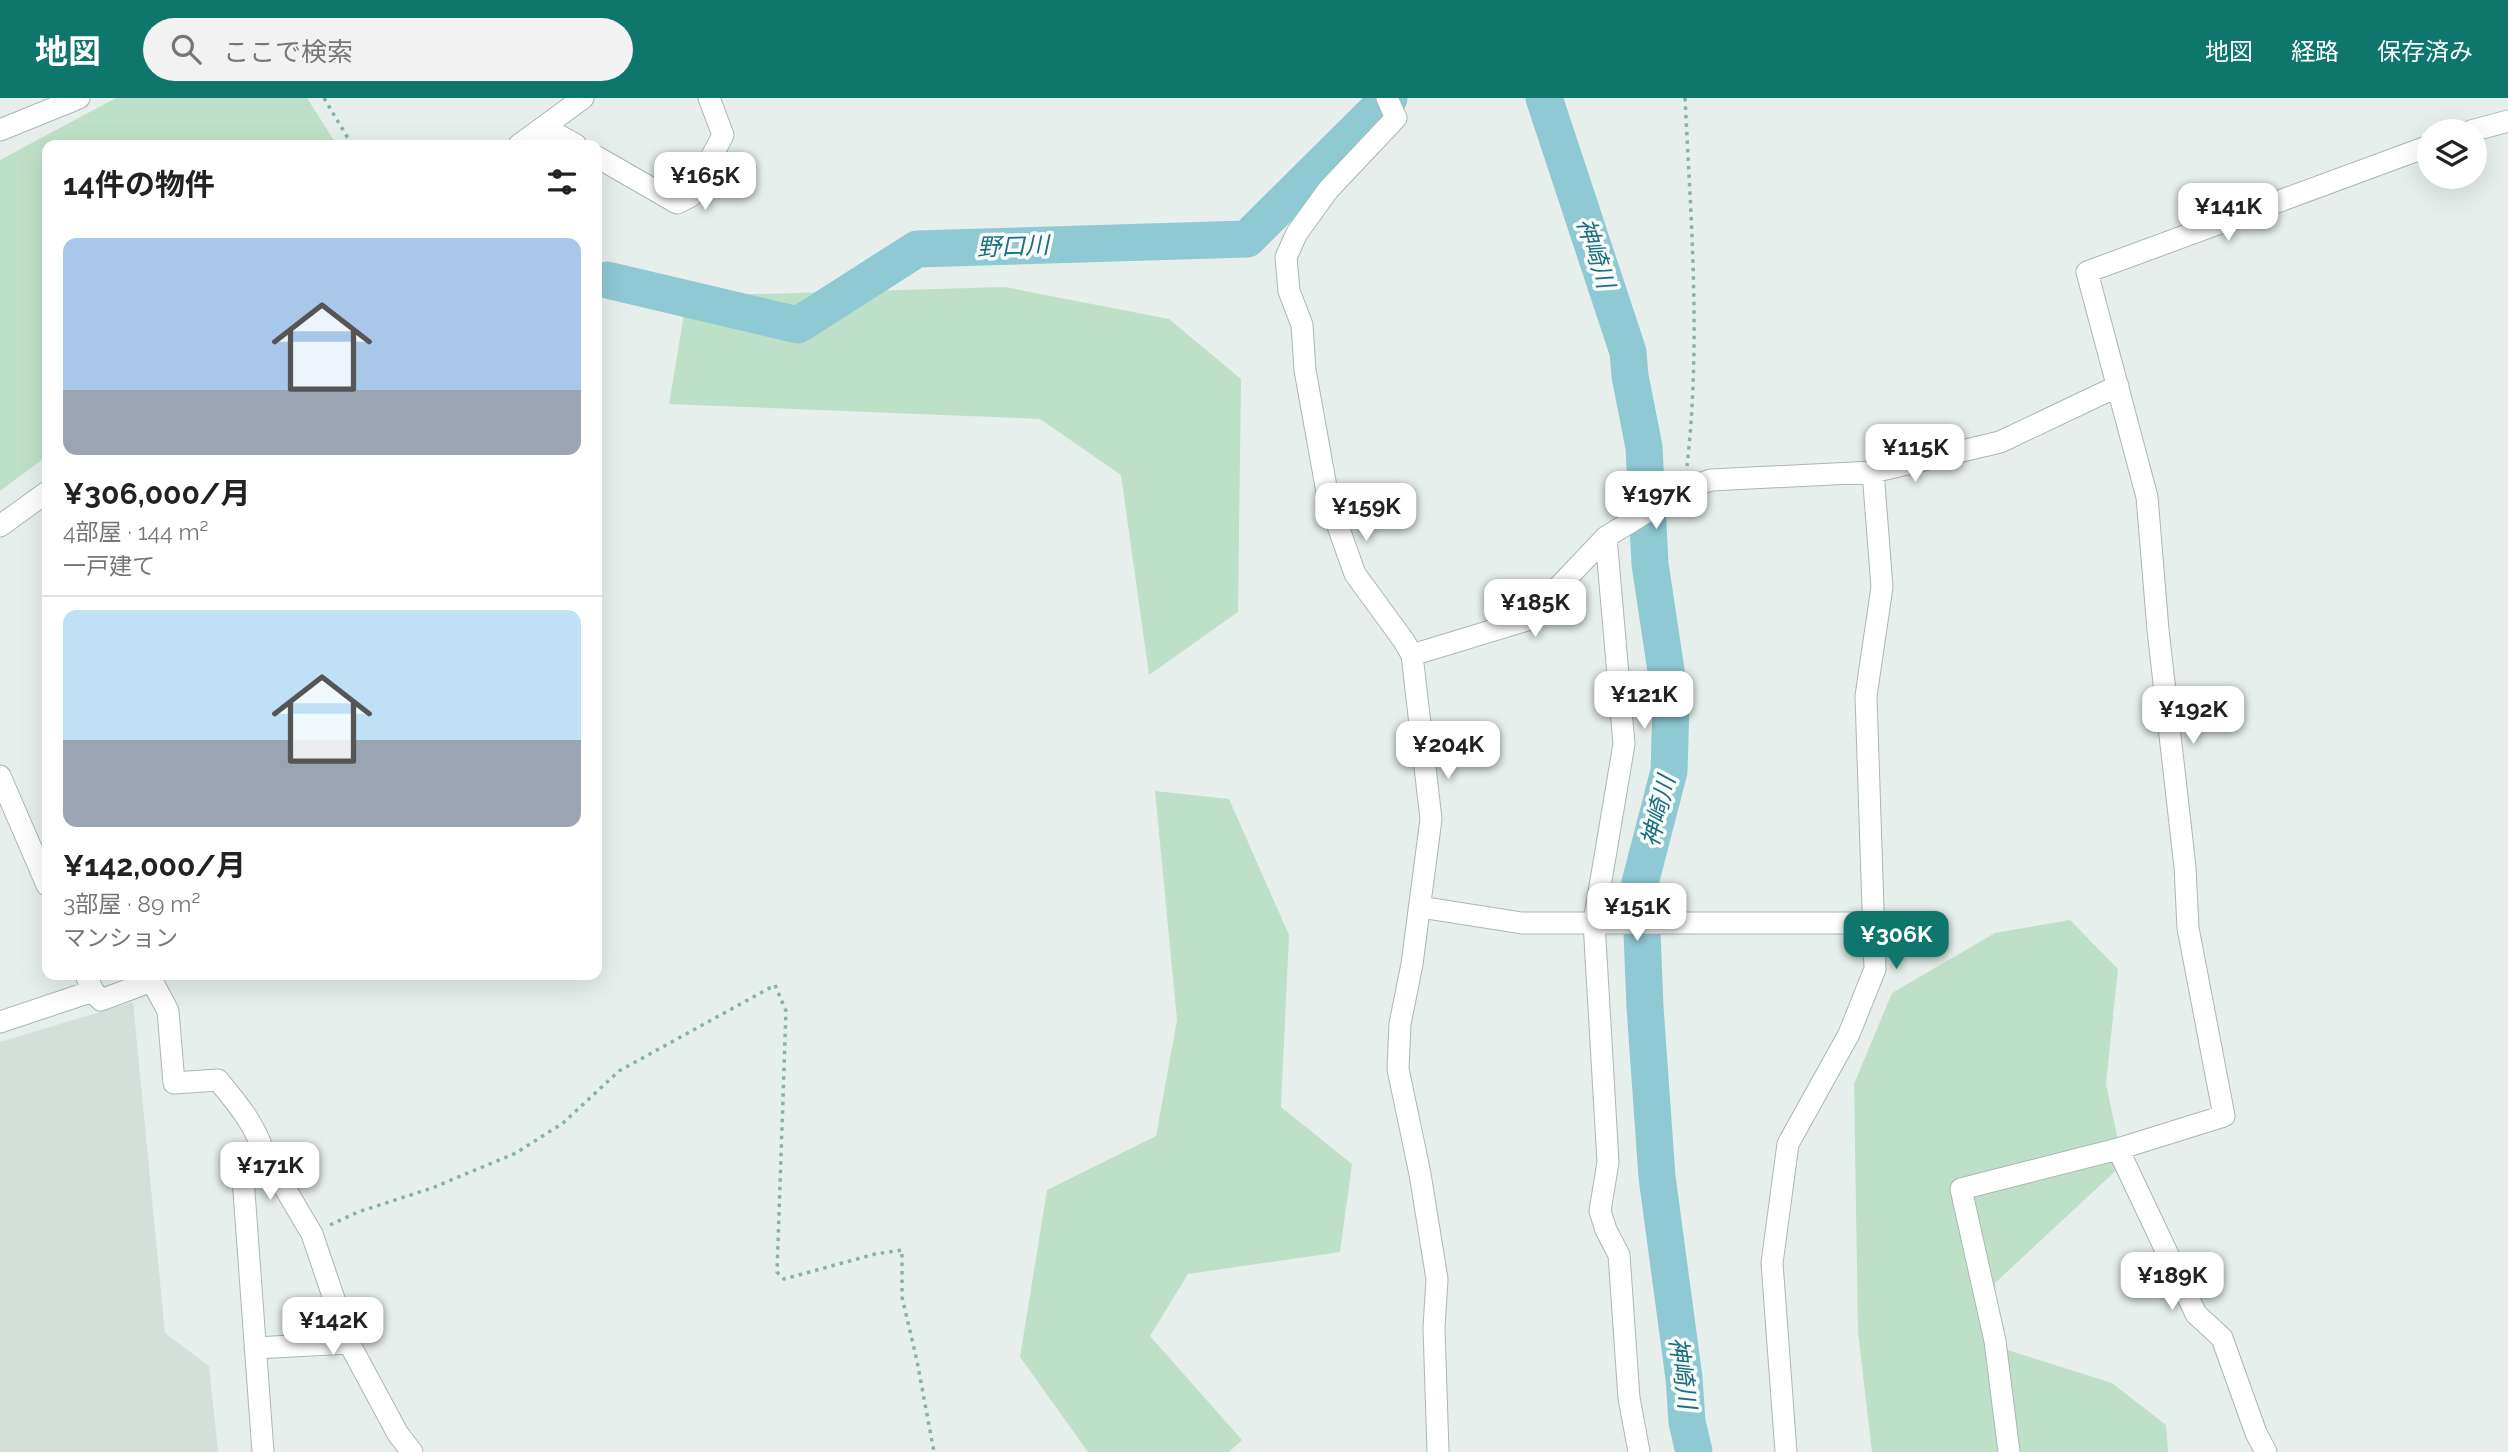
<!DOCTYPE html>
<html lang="ja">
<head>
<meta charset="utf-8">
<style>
	:root { --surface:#fff; --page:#f2f2f2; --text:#222; --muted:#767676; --line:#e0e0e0; --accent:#0f766e }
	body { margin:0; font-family:Raleway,"Noto Sans JP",sans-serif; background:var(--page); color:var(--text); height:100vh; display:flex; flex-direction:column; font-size:26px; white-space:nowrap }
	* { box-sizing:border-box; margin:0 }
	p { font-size:23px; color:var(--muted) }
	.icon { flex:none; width:38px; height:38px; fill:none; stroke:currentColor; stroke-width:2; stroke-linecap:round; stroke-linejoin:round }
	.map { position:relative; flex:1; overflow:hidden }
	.drawer { position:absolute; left:42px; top:42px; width:560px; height:840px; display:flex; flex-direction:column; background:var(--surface); border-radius:14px; box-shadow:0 7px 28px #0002 }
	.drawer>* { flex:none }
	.fabs { position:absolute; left:2417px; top:21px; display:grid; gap:14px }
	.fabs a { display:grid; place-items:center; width:70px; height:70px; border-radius:50%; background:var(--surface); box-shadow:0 7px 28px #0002; font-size:35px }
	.price { position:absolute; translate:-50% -60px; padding:0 16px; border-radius:14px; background:#fff; color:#222; font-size:23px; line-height:46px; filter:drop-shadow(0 2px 4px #0008) }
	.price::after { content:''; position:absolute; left:50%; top:42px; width:21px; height:16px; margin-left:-10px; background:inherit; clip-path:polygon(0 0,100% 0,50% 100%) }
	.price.on { background:var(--accent); color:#fff }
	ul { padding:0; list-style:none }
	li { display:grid; align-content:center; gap:14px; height:371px; padding:0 21px }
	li+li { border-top:2px solid var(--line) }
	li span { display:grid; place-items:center; height:217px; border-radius:14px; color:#555 }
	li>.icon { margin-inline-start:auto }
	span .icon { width:126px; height:126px; fill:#fffc; stroke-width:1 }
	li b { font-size:30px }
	h2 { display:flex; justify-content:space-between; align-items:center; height:84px; padding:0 21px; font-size:30px }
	header { display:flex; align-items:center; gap:42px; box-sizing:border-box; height:98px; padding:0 35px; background:var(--accent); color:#fff }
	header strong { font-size:33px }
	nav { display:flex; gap:38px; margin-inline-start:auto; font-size:24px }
	.search { width:490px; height:63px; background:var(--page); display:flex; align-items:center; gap:18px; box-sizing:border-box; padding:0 24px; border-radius:38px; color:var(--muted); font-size:26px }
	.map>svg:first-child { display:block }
	.built { fill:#d4dfda }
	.green { fill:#bfe0c8 }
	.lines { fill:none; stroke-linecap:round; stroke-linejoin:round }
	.river { stroke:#8ec9d4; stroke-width:37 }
	.minor-casing { stroke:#a8b8b2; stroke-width:23 }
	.path { stroke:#86b3a5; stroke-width:3.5; stroke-dasharray:3.5 5; stroke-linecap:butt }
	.minor { stroke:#fff; stroke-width:21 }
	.labels { text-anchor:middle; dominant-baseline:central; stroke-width:7; stroke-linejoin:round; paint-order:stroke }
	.water-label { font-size:24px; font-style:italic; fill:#1c6f80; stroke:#f7fbf9 }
</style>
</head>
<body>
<header>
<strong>地図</strong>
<div class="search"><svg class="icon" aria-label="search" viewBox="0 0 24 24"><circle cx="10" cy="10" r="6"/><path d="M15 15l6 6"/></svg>ここで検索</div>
<nav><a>地図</a><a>経路</a><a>保存済み</a></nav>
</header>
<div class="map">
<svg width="2508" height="1354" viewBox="0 0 2508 1354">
	<rect width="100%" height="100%" fill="#e6efeb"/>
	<path class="built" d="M133,904L165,1235L209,1268L218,1354H0V944Z"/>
	<path class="green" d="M116,0H307L337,47H47V358L0,393V62Z
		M1005,189L1169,221L1241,281L1238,514L1149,577L1121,377L1040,321L669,306L687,198Z
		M1155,693L1229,701L1289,837L1281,1009L1352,1066L1340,1154L1188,1176L1150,1238L1242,1342L1229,1354H1088L1020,1259L1047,1092L1156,1038L1177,922Z
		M2070,822L2118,871L2106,986L2123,1066L1995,1185L1998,1249L2112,1285L2166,1327L2168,1354H1872L1858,1234L1854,986L1892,895L1995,835Z"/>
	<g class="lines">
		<path class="river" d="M1544,0L1628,254L1630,278L1644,349L1650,466L1671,606L1669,673L1640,785L1645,909L1657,1079L1684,1280L1687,1324L1694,1354
			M607,182L798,227L917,151L1247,141L1389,0"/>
		<defs>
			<path id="minor" d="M1387,0L1396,20L1328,92L1297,135L1286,159L1289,193L1302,227L1305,272L1328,400L1355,476L1404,543L1412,557L1431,721L1412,866L1400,926L1398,971L1420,1076L1437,1181L1434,1230L1438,1354
				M544,29L576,47
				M0,32L79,0
				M2471,33L2508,23
				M519,47L583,0
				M597,59L677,105L691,98L723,37L709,0
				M0,428L47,394
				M1606,439L1624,646L1594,824L1608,1064L1600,1113L1606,1132L1619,1157L1629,1300L1639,1354
				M1412,557L1527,522L1606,439L1684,391L1711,382L1873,374L2000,344L2118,288
				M0,678L47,787
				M1420,809L1522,825H1874
				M86,877L93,893L101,902L152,883L168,913L174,985L218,982C236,1004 255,1026 263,1053L312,1136L349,1245L398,1336L412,1354
				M0,924L93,893
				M2118,1051L2196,1216L2222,1240L2256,1335L2266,1354
				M255,1250L349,1245
				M263,1354L242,1066L263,1053
				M1786,1354L1772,1165L1788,1046L1849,936L1875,871L1866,598L1882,489L1873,374
				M2009,1354L1995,1243L1961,1091L2118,1051L2224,1018L2188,830L2185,769L2158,532L2147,399L2087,174L2429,48"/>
		</defs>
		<use href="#minor" class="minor-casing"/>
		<path class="path" d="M324,0L352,47
			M1685,0C1691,122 1701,246 1687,368
			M330,1127L358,1114L432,1090L516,1055L563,1025L619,973L775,887L786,913L777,1174L784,1181L875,1156L902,1152V1199L917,1263L934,1354"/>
		<use href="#minor" class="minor"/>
	</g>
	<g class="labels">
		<g class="water-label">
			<text transform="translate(1013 148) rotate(-2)">野口川</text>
			<text transform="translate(1596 155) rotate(72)">神崎川</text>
			<text transform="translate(1658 713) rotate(-76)">神崎川</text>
			<text transform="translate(1683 1275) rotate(82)">神崎川</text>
		</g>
	</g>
</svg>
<div class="fabs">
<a><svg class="icon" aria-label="layers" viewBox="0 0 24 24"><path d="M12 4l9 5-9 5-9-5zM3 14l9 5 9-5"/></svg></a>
</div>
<b class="price" style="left:705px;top:114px">¥165K</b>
<b class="price" style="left:2228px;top:145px">¥141K</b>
<b class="price" style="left:1915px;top:386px">¥115K</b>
<b class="price" style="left:1656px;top:433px">¥197K</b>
<b class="price" style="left:1366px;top:445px">¥159K</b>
<b class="price" style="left:1535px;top:541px">¥185K</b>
<b class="price" style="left:1644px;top:633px">¥121K</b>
<b class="price" style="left:2193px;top:648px">¥192K</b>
<b class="price" style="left:1448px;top:683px">¥204K</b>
<b class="price" style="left:1637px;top:845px">¥151K</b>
<b class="price on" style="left:1896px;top:873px">¥306K</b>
<b class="price" style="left:270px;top:1104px">¥171K</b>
<b class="price" style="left:2172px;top:1214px">¥189K</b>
<b class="price" style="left:333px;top:1259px">¥142K</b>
<section class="drawer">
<h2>14件の物件<svg class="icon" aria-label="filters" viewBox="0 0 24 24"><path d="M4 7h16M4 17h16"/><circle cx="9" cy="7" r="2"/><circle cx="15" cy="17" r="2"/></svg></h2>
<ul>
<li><span style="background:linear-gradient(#a9c7e8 70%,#9aa5b1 0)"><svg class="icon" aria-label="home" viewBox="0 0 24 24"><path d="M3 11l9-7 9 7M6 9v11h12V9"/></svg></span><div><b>¥306,000/月</b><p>4部屋 · 144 m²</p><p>一戸建て</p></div></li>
<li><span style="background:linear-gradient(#bfe0f5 60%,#9aa5b1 0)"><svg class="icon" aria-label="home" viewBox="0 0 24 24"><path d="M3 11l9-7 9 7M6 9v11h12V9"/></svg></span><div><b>¥142,000/月</b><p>3部屋 · 89 m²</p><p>マンション</p></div></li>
</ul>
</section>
</div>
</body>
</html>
